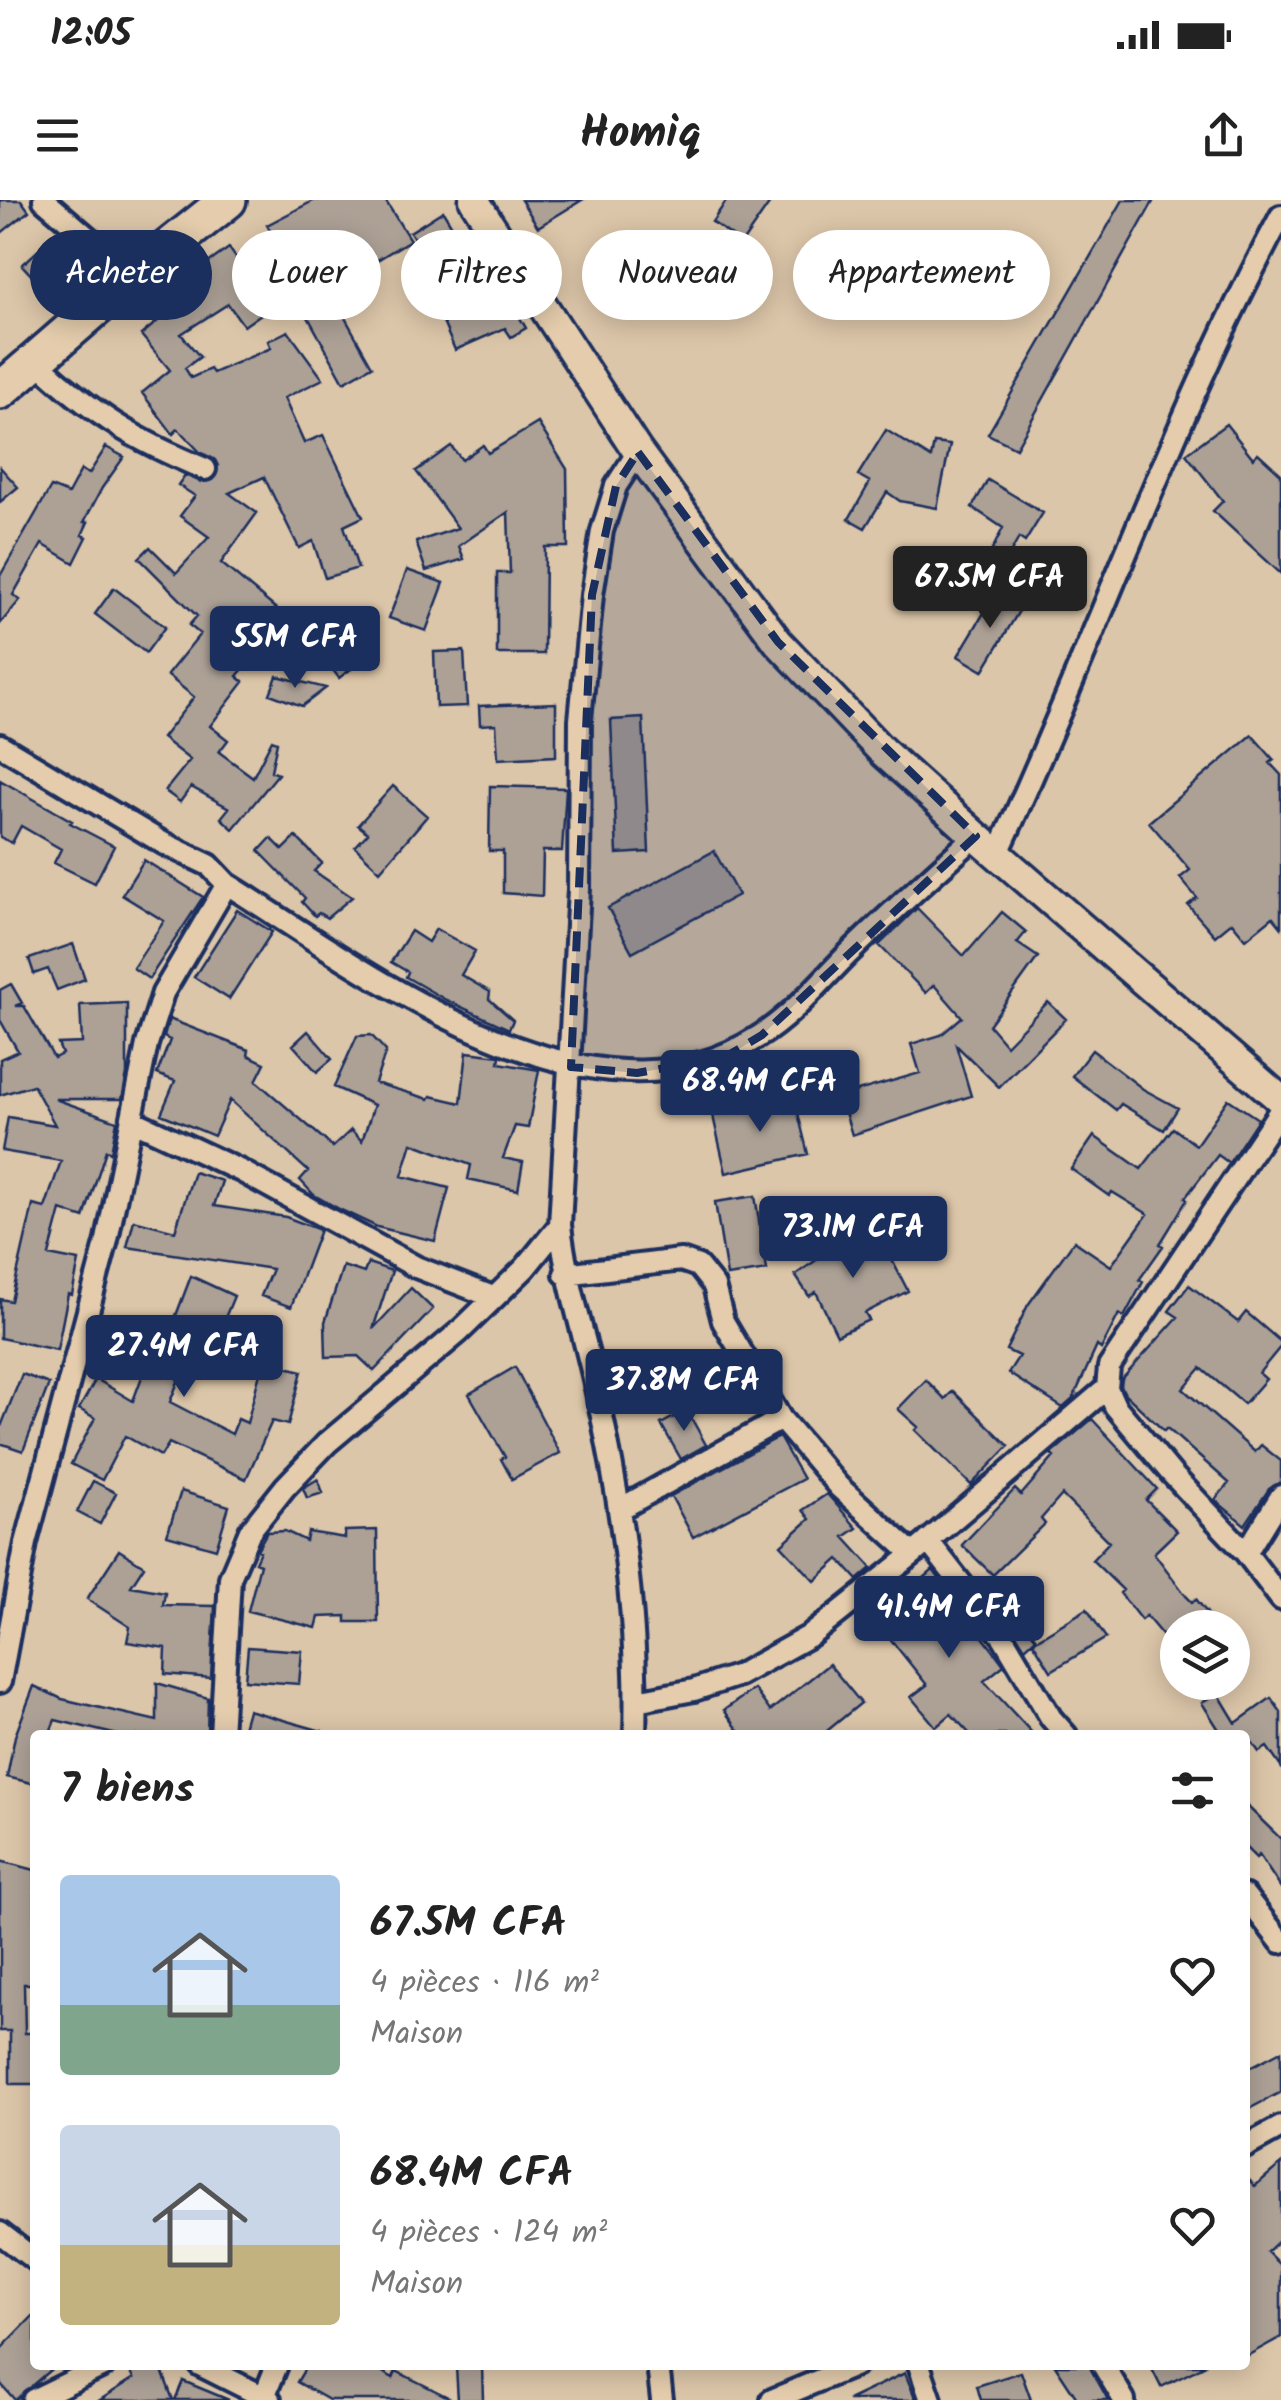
<!DOCTYPE html>
<html lang="fr">
<head>
<meta charset="utf-8">
<style>
	:root { --surface:#fff; --page:#f6f6f6; --text:#222; --muted:#767676; --accent:#1b2f5e }
	body { margin:0; font-family:Kalam,sans-serif; background:var(--page); color:var(--text); height:100vh; display:flex; flex-direction:column; font-size:38px; white-space:nowrap }
	* { box-sizing:border-box; margin:0 }
	p { font-size:32px; color:var(--muted) }
	.icon { flex:none; width:55px; height:55px; fill:none; stroke:currentColor; stroke-width:2; stroke-linecap:round; stroke-linejoin:round }
	.map { position:relative; flex:1; overflow:hidden }
	.sheet { position:absolute; left:30px; top:1530px; width:1220px; height:640px; display:flex; flex-direction:column; background:var(--surface); border-radius:10px; box-shadow:0 5px 25px #0003 }
	.sheet>* { flex:none }
	.top-card { position:absolute; left:30px; top:30px; width:1222px; height:90px; display:flex; gap:20px }
	.tools { position:absolute; left:1160px; top:1410px; display:grid; gap:20px }
	.tools a { display:grid; place-items:center; width:90px; height:90px; border-radius:50%; background:var(--surface); box-shadow:0 5px 25px #0003; font-size:50px }
	.price { position:absolute; translate:-50% -85px; padding:0 22px; border-radius:10px; background:var(--accent); color:#fff; font-size:32px; line-height:65px; filter:drop-shadow(0 2px 5px #0008) }
	.price::after { content:''; position:absolute; left:50%; top:60px; width:30px; height:22px; margin-left:-15px; background:inherit; clip-path:polygon(0 0,100% 0,50% 100%) }
	.price.current { background:#222; color:#fff }
	ul { padding:0; list-style:none }
	li { display:flex; align-items:center; gap:30px; height:250px; padding:0 30px }
	li span { display:grid; place-items:center; flex:none; width:280px; height:200px; border-radius:10px; color:#555 }
	li>.icon { margin-inline-start:auto }
	span .icon { width:120px; height:120px; fill:#fffc; stroke-width:1 }
	li b { font-size:42px }
	h2 { display:flex; justify-content:space-between; align-items:center; height:120px; padding:0 30px; font-size:42px }
	.tag { padding:0 35px; border-radius:45px; background:var(--surface); box-shadow:0 5px 25px #0003; font-size:35px; line-height:90px }
	.tag.current { background:var(--accent); color:#fff }
	.status { display:flex; justify-content:space-between; align-items:center; height:70px; padding:0 50px; background:var(--surface); direction:ltr }
	.status svg { height:28px; fill:currentColor }
	header { display:flex; justify-content:space-between; align-items:center; height:130px; padding:0 30px; background:var(--surface); font-size:45px; font-weight:600 }
	.map>svg:first-child { display:block }
	.building { fill:#ada196; stroke:#1b2f5e; stroke-width:2.5 }
	.lines { fill:none; stroke-linecap:round; stroke-linejoin:round }
	.street-casing { stroke:#1b2f5e; stroke-width:28 }
	.secondary-casing { stroke:#1b2f5e; stroke-width:35 }
	.highway-casing { stroke:#1b2f5e; stroke-width:42 }
	.street { stroke:#e4ccac; stroke-width:20 }
	.secondary { stroke:#e4ccac; stroke-width:28 }
	.highway { stroke:#e4ccac; stroke-width:35 }
	.marked { fill:#1b2f5e; fill-opacity:0.2; stroke:#1b2f5e; stroke-width:8; stroke-dasharray:20 12; stroke-linejoin:round }
</style>
</head>
<body>
<div class="status"><b>12:05</b><svg viewBox="0 0 49 12"><path d="M0 12V9h3v3zM5 12V6h3v6zM10 12V3h3v9zM15 12V0h3v12zM26 1h20v11H26zM47 4h2v5h-2z"/></svg></div>
<header><svg class="icon" aria-label="menu" viewBox="0 0 24 24"><path d="M4 6h16M4 12h16M4 18h16"/></svg>Homiq<svg class="icon" aria-label="share" viewBox="0 0 24 24"><path d="M12 15V3M7 8l5-5 5 5M5 13v7h14v-7"/></svg></header>
<div class="map">
<svg width="1281" height="2200" viewBox="0 0 1281 2200">
	<rect width="100%" height="100%" fill="#dcc6a9"/>
	<filter id="ink" filterUnits="userSpaceOnUse"><feTurbulence type="fractalNoise" baseFrequency=".01" numOctaves="2"/><feDisplacementMap in="SourceGraphic" scale="20" xChannelSelector="R" yChannelSelector="G"/><feConvolveMatrix kernelMatrix="1 2 1 2 8 2 1 2 1" color-interpolation-filters="sRGB"/></filter>
	<g filter="url(#ink)">
		<path class="building" d="M0,0H21L29,11L0,34Z
			M315,0H385L410,40L374,62L370,55L324,80L372,166L344,182L286,77L293,73L267,25Z
			M521,0H582L538,27Z
			M727,0H772L742,43L712,22Z
			M1123,0H1154L1016,248L988,234Z
			M443,11L464,46L432,66L410,32Z
			M45,44L69,69L45,90L22,65Z
			M229,48L271,107L244,126L228,104L181,134L200,157L185,168L191,178L210,169L213,173L271,148L268,141L288,131L323,179L284,198L304,243L323,235L363,317L344,326L358,368L325,378L313,341L299,348L264,277L229,293L257,313L221,363L287,418L237,476L244,482L210,526L228,540L219,552L253,577L272,540L277,542L271,571L278,574L233,629L221,618L229,608L191,587L180,602L165,591L190,560L162,538L194,497L167,475L200,434L189,425L197,416L139,358L150,347L176,373L209,337L180,316L195,296L178,285L185,275L201,282L212,280L218,266L215,260L200,252L178,229L173,234L142,193L170,170L141,135L176,106L173,102L209,79L201,68Z
			M481,51L526,128L511,137L505,128L455,150L431,95L474,76L465,61Z
			M538,223L567,269L568,347H545L544,454H497V373H510L508,312L459,346L464,359L426,371L416,342L458,328L416,271L451,246L462,260L483,245L488,253Z
			M1226,224L1253,258L1258,253L1281,274V374L1213,311L1223,301L1186,254Z
			M886,230L931,258L934,243L950,245L937,308L900,301L887,292L865,328L849,319L870,282L858,275Z
			M106,247L124,257L102,288L84,322H88L82,335L87,337L74,363L42,344L13,395L20,400L0,424V376L51,287L68,294L81,270L89,274Z
			M0,267L18,287L0,302Z
			M988,280L1043,313L1025,342L1019,338L1007,359L992,350L1003,328L972,307Z
			M407,370L444,383L426,431L389,418Z
			M114,388L165,427L146,453L95,414Z
			M997,391L1022,406L983,471L958,456Z
			M350,437L366,458L339,478L323,457Z
			M464,451L467,506L436,507L434,452Z
			M277,476L326,488L302,506L270,494Z
			M556,503V556L498,559L496,524L480,525L479,506Z
			M643,518L649,652L617,654L611,520Z
			M1252,535L1274,560L1270,563L1281,575V727L1273,717L1246,739L1232,722L1215,736L1188,705L1197,698L1180,678L1190,670L1149,622Z
			M0,580L72,621L70,623L114,646L95,683L54,663L61,649L21,626L12,643L0,637Z
			M393,586L427,616L380,671L355,647L368,633L358,625Z
			M490,586L566,588L562,651H543L542,696L503,693V651H489Z
			M296,637L322,663L314,671L352,697L327,718L319,713L315,716L302,702L305,698L259,651L271,638L283,650Z
			M714,651L738,695L632,752L608,708Z
			M144,660L203,697L149,779L133,768L164,721L122,695Z
			M917,708L964,756L1002,712L1026,732L1017,743L1038,757L989,825L1006,845L1048,802L1066,819L999,887L956,845L971,896L852,935L840,896L920,873L911,844L941,835L962,817L934,785L926,793L879,745Z
			M237,710L272,732L229,799L194,777Z
			M436,729L475,751L461,775L490,792L489,799L513,820L509,829L446,800L406,777L408,772L391,762L411,731L428,742Z
			M73,744L85,779L57,790L48,769L34,774L29,759Z
			M11,784L22,803L15,806H24L54,858L62,854L58,844L82,843L80,805L127,803V874L122,899H55L117,921L111,952L106,950L84,1018L61,1010L49,1055L79,1061L72,1095L68,1094L57,1150L0,1138V1099L11,1101L33,1005L45,1008L61,961L2,951L8,917L55,925L33,885L0,895V859L18,851L0,820V790Z
			M169,819L249,850L248,855L265,863L256,881L333,947L351,930L362,941L374,905L334,887L357,836L371,835L386,851L375,883L429,899L431,896L461,903L467,852L500,856L499,863L539,870L528,928L515,926L503,958L523,962L518,990L468,979L471,965L412,943L402,976L449,988L435,1041L377,1027L341,1010L314,995L300,980L308,971L230,900L214,936L161,914L175,881L157,874L170,840L164,837Z
			M308,831L332,859L317,872L293,845Z
			M1092,850L1143,889L1178,908L1164,930L1121,904L1116,910L1072,876Z
			M794,897L808,954L726,973L713,916Z
			M1228,899L1258,919L1229,963L1218,955L1185,998L1187,1000L1160,1044L1163,1046L1139,1080L1143,1082L1124,1117L1119,1114L1101,1149L1097,1146L1073,1199L1063,1208L1008,1173L1019,1156L1006,1150L1028,1105L1074,1041L1111,1066L1148,1014L1112,992L1109,996L1071,969L1094,936L1141,969L1173,928L1196,945Z
			M194,972L222,981L214,1006L286,1017L320,1030L291,1107L261,1096L272,1069L127,1047L134,1020L175,1031Z
			M755,996L767,1070L727,1076L715,1002Z
			M876,1029L908,1091L865,1113L869,1120L837,1135L816,1092L809,1096L795,1075L825,1054Z
			M368,1063L392,1071L373,1129L411,1088L433,1109L374,1171L358,1156L326,1157L325,1122L343,1066L364,1073Z
			M191,1076L234,1096L217,1137L199,1129L170,1202L232,1234L238,1219L247,1223L263,1161L302,1171L288,1225L272,1221L246,1279L169,1243L161,1256L125,1236L102,1280L71,1264L95,1218L79,1209L96,1179L133,1201L156,1139L166,1142Z
			M1189,1085L1238,1122L1246,1112L1281,1142V1146L1259,1173L1266,1179L1244,1204L1201,1168L1183,1189L1255,1252L1261,1245L1281,1261V1282L1269,1289L1245,1325L1215,1300L1229,1283L1167,1228L1164,1231L1125,1194L1121,1186L1122,1179L1178,1117L1169,1111Z
			M515,1167L560,1253L512,1279L501,1259L505,1257L469,1194Z
			M22,1174L49,1184L23,1251L0,1243V1229Z
			M926,1180L945,1199L953,1191L1009,1246L971,1285L915,1230L918,1227L898,1209Z
			M687,1210L706,1245L681,1259L661,1224Z
			M1092,1219L1157,1289L1146,1300L1177,1331L1154,1353L1186,1396L1192,1402L1196,1399L1219,1428H1178V1454L1146,1416L1141,1420L1120,1393L1123,1390L1092,1360L1109,1342L1062,1295L1041,1319L1045,1324L993,1375L962,1345L1015,1289L1021,1295L1054,1257L1051,1254Z
			M779,1237L803,1279L693,1337L671,1296Z
			M318,1279L323,1293L307,1298L303,1288Z
			M93,1281L116,1293L100,1324L77,1312Z
			M181,1291L229,1306L216,1349L167,1335Z
			M827,1294L857,1328L844,1337L872,1368L858,1380L839,1359L815,1381L781,1345L810,1319L803,1310Z
			M377,1330L378,1422H346V1416L319,1417L316,1428L248,1411L260,1364L255,1362L260,1351L257,1350L267,1332L285,1331L306,1341L308,1332L345,1338V1331Z
			M119,1350L144,1366L131,1386L165,1392L163,1405L215,1406L211,1478L165,1474L166,1448L127,1442L130,1427L87,1399Z
			M933,1370L1004,1465L984,1481L1034,1535H971L951,1514L936,1527L911,1497L927,1485L876,1421Z
			M1012,1409L1036,1438L1025,1448L1004,1416Z
			M1087,1409L1106,1438L1051,1471L1033,1442Z
			M248,1447L302,1451L299,1484L245,1480Z
			M829,1464L861,1503L822,1535H742L724,1510L754,1489L770,1511Z
			M157,1483L208,1498L207,1535H118L55,1520L49,1535H35V1584L7,1577L15,1536L34,1486L62,1499L157,1521Z
			M1218,1493L1236,1523L1271,1498L1281,1512V1567L1267,1547L1259,1552L1247,1535H1218L1221,1533L1202,1503Z
			M248,1510L322,1531V1535H241Z
			M1245,1604L1281,1639V1688L1259,1655L1256,1658L1245,1647Z
			M0,1661L35,1670V1784H24L25,1833H35V1884H10V1831H0Z
			M1281,1851V1892L1245,1911V1870Z
			M1281,1964V2039L1267,2052L1281,2066V2137L1245,2157V1976L1255,1986Z
			M35,2114V2165H56L15,2200L0,2183V2150Z
			M149,2165H160L173,2200H100L134,2178L131,2172Z
			M307,2165H371L393,2178L396,2171L454,2200H329L297,2182Z
			M1055,2165H1089L1108,2200H1078Z
			M1150,2165H1206L1161,2187Z
			M482,2166L483,2200H458L456,2167Z
			M1021,2172L1031,2200H981L977,2186Z
			M905,2173L916,2200H848Z
			M183,2181L229,2200H175Z"/>
		<g class="lines">
			<defs>
				<path id="street" d="M44,0L133,76
					M35,160C91,213 134,240 205,269
					M0,545L163,643L209,665L227,684L163,793L147,844L107,1040L26,1343L0,1482
					M997,655C1095,444 1170,222 1281,16
					M227,684C368,772 590,945 758,837C791,817 820,782 847,755C889,714 932,675 976,636
					M1281,909L1109,1167L1107,1188L1115,1206L1171,1273L1246,1353L1281,1399
					M134,921L241,971L416,1067L493,1097
					M565,1074L681,1060L698,1066L714,1086L723,1121L781,1219L839,1287L913,1354
					M620,1309L781,1219
					M928,1341L1003,1437L1051,1518L1066,1535
					M1246,1353L1281,1296
					M636,1501L694,1490L739,1475L811,1435L913,1354L1107,1188
					M221,1535L230,1378L250,1331L285,1287L327,1243L459,1132L525,1068L560,1025
					M635,1535C639,1419 621,1301 596,1188C584,1133 566,1081 560,1025L579,689L580,520L592,395L602,331L616,286L638,252
					M1245,1696L1281,1742
					M1245,1947L1281,1927
					M0,2033L35,2060
					M200,2165L270,2200
					M658,2165L662,2200
					M919,2165L931,2200
					M1103,2165L1124,2200
					M264,2197L277,2165
					M33,2200L105,2165
					M772,2200L856,2165"/>
				<path id="secondary" d="M474,0L638,252L778,442L882,551L976,636L1281,900"/>
				<path id="highway" d="M0,191L133,76L228,0"/>
			</defs>
			<use href="#street" class="street-casing"/>
			<use href="#secondary" class="secondary-casing"/>
			<use href="#highway" class="highway-casing"/>
			<use href="#street" class="street"/>
			<use href="#secondary" class="secondary"/>
			<use href="#highway" class="highway"/>
		</g>
	</g>
	<path class="marked" d="M638,252L778,442L976,636L762,835L725,857L637,873L571,867L592,395L616,286Z"/>
</svg>
<div class="tools">
<a><svg class="icon" aria-label="layers" viewBox="0 0 24 24"><path d="M12 4l9 5-9 5-9-5zM3 14l9 5 9-5"/></svg></a>
</div>
<b class="price current" style="left:990px;top:431px">67.5M CFA</b>
<b class="price" style="left:295px;top:491px">55M CFA</b>
<b class="price" style="left:760px;top:935px">68.4M CFA</b>
<b class="price" style="left:853px;top:1081px">73.1M CFA</b>
<b class="price" style="left:184px;top:1200px">27.4M CFA</b>
<b class="price" style="left:684px;top:1234px">37.8M CFA</b>
<b class="price" style="left:949px;top:1461px">41.4M CFA</b>
<div class="top-card">
<a class="tag current">Acheter</a>
<a class="tag">Louer</a>
<a class="tag">Filtres</a>
<a class="tag">Nouveau</a>
<a class="tag">Appartement</a>
</div>
<section class="sheet">
<h2>7 biens<svg class="icon" aria-label="filters" viewBox="0 0 24 24"><path d="M4 7h16M4 17h16"/><circle cx="9" cy="7" r="2"/><circle cx="15" cy="17" r="2"/></svg></h2>
<ul>
<li><span style="background:linear-gradient(#a9c7e8 65%,#7fa58c 0)"><svg class="icon" aria-label="home" viewBox="0 0 24 24"><path d="M3 11l9-7 9 7M6 9v11h12V9"/></svg></span><div><b>67.5M CFA</b><p>4 pièces · 116 m²</p><p>Maison</p></div><svg class="icon" aria-label="heart" viewBox="0 0 24 24"><path d="M12 20l-8-8c-3-5 5-10 8-4 3-6 11-1 8 4z"/></svg></li>
<li><span style="background:linear-gradient(#c9d6e8 60%,#c2b280 0)"><svg class="icon" aria-label="home" viewBox="0 0 24 24"><path d="M3 11l9-7 9 7M6 9v11h12V9"/></svg></span><div><b>68.4M CFA</b><p>4 pièces · 124 m²</p><p>Maison</p></div><svg class="icon" aria-label="heart" viewBox="0 0 24 24"><path d="M12 20l-8-8c-3-5 5-10 8-4 3-6 11-1 8 4z"/></svg></li>
</ul>
</section>
</div>
</body>
</html>
